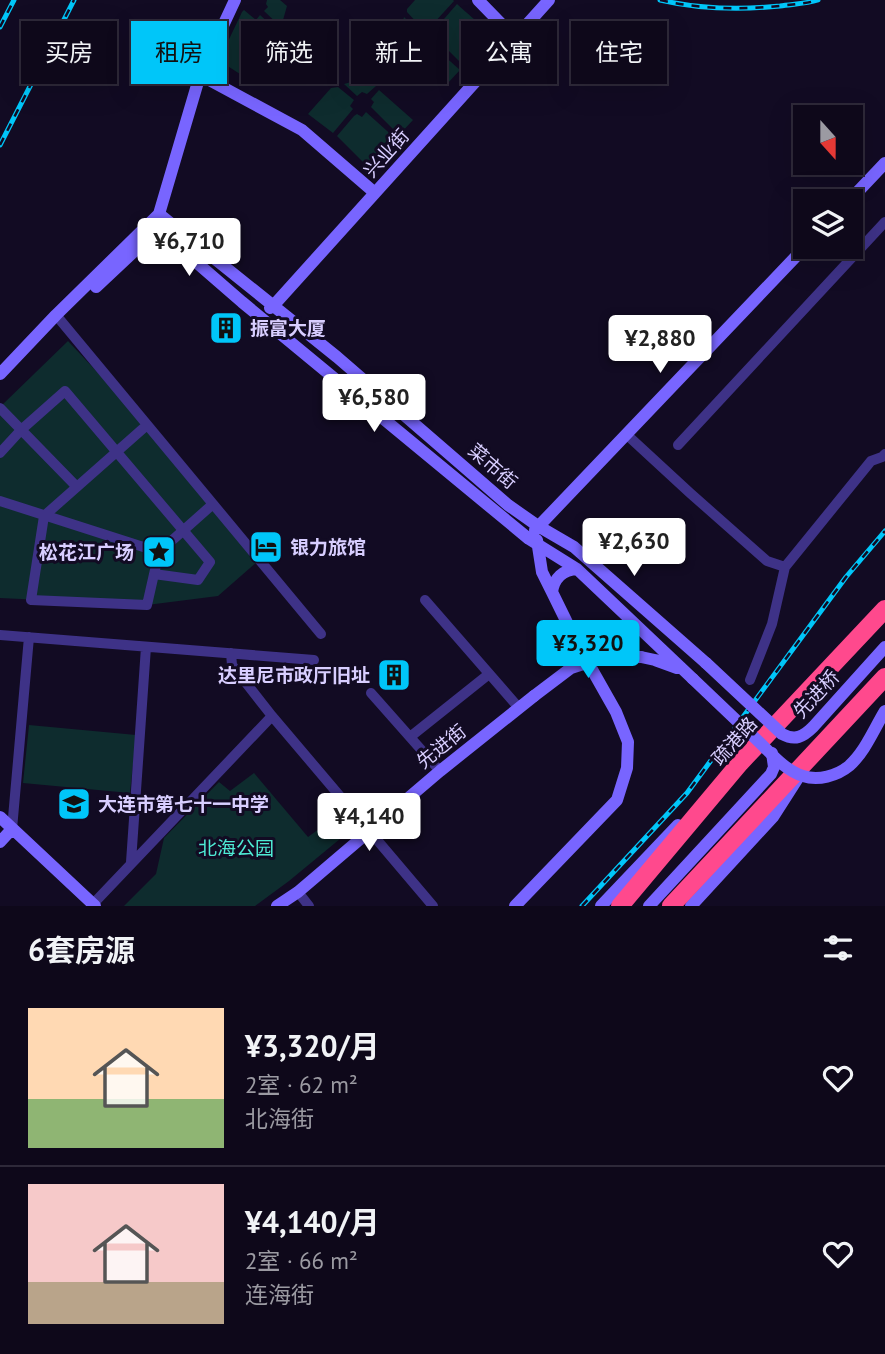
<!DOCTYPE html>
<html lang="zh">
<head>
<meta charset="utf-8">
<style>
	:root { --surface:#0e081a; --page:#171123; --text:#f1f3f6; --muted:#9b9aa2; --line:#2e2939; --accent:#00c6f9 }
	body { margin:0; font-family:"PT Sans","Noto Sans SC",sans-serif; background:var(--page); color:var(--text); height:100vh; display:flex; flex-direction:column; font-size:26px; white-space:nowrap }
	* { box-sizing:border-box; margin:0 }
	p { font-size:23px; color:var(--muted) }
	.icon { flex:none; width:38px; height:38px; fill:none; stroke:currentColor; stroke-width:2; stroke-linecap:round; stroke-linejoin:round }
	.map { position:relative; height:906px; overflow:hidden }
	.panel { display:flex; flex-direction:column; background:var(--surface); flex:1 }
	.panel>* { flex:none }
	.top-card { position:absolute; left:21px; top:21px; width:844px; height:63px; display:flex; gap:14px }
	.needle { width:46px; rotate:159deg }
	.tools { position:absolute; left:793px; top:105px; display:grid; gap:14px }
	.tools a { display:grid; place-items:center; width:70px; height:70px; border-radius:0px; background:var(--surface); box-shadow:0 7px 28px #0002,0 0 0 2px var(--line); font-size:35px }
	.price { position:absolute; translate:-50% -60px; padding:0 16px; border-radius:7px; background:#fff; color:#222; font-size:23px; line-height:46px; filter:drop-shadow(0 2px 4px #0008) }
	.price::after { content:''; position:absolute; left:50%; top:42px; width:21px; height:16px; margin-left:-10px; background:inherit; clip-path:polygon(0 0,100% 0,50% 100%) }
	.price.on { background:var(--accent); color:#111 }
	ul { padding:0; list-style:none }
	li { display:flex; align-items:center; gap:21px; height:175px; padding:0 28px }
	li+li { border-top:2px solid var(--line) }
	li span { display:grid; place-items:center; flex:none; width:196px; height:140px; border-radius:0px; color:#555 }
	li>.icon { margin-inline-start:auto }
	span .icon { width:84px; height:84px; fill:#fffc; stroke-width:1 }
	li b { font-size:30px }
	h2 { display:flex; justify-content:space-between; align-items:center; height:84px; padding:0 28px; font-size:30px }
	.tag { padding:0 24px; border-radius:0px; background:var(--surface); box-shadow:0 7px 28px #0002,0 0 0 2px var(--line); font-size:24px; line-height:63px }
	.tag.on { background:var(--accent); color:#111 }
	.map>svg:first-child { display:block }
	.green { fill:#0e2c2e }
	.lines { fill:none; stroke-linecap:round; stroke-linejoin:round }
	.street { stroke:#3e3287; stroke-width:10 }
	.secondary { stroke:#7865ff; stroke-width:12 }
	.highway { stroke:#ff498d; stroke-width:18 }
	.rail-casing { stroke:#00c6f9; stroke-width:5 }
	.rail { stroke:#120b23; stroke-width:2.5; stroke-dasharray:8; stroke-linecap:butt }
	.secondary-bridge { stroke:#7865ff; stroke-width:12 }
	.labels { text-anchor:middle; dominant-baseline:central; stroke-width:6; stroke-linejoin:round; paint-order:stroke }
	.street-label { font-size:19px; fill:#d8ceff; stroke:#120b23 }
	.poi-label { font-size:19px; font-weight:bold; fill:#d8ceff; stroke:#120b23; text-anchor:start }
	.park-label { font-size:19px; fill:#4eebd4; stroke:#120b23 }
</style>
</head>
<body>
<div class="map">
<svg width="885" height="906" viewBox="0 0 885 906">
	<rect width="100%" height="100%" fill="#120b23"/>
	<path class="green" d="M267,0H280L287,6L281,27L264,11L268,7L266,4Z
		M415,0H453L454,1L433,24L426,21L419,25L407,12V9Z
		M457,4C466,13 492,30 484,44C480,52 470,59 464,66L437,39L439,32L437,27Z
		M244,10L256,20L260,15L279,32V38L243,76L223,63L225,56L222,54L242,12Z
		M404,17L416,29L413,36L416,41L409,50L398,40Z
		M432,45L460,70L447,84L413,54L419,46L426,49Z
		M364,75L376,86L367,94L362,92L357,96L344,84L355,81Z
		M338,87L354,100L350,106L353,109L333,133L308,114L331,88Z
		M379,90L413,120L399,135L371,107L374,102L371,99Z
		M366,112L396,139L374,163L368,166L366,165L337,136L354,116L357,114L362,117Z
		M68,341L147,425L259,560L218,596L147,605L0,598V407Z
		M29,725L136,735L130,793L23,783Z
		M254,773L308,837L338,815L352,829L289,881L255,906H124L156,874L164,838L219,782L230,791Z"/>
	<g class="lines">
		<path class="street" d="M56,315L321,634
			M0,408L76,486
			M147,425L44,516L31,600L147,605L159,552
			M626,434L690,493L767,561L785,567
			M678,445L885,222
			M0,453L21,430L65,391L210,562L198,580L154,574
			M0,501L159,552
			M159,552L213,504
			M425,600L519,708
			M0,635L314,660
			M231,653L232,665L272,716L433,906
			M750,680L772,624L785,567L871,461L882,457L885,454
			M371,693L440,771
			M410,737L489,674
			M12,829L29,637
			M131,862L146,647
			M298,892L309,906
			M93,904L272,716"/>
		<path class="secondary" d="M478,0L516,39
			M200,75L302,130L375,193
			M849,201L885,163
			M159,214L337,357L508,505L538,526L574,547L706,663
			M151,223L242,302L529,539L577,569L693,679
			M96,287L158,229
			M270,308L274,305L549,0
			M0,374L56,315L159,214L200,75L235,0
			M535,530L805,247
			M552,592C554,578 563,570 577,569
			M641,657L655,660L677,668
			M0,817L95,906
			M0,842L12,829
			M277,906L298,892L440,771L534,696
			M515,906L617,800L627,768L628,742L616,712L577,643L552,592L542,572L537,540
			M601,906L678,825
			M649,906L771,774L774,767L772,753
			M691,906L773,817L798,778"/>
		<path class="highway" d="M620,906L740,763L885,609
			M671,906L885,677"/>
		<defs>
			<path id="rail" d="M660,0C699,9 740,10 780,6C793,4 806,4 818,0
				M0,27L14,0
				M0,145L74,0
				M582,906L687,793L846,577L885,531"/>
		</defs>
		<use href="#rail" class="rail-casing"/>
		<use href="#rail" class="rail"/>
		<path class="secondary-bridge" d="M706,663L782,734C795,741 803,737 813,727L885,647
			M693,679C714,699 735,719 756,739C770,752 784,770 803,776C818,781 837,776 849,766C865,752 874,729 885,711
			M534,696L571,668L602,658L641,657"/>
	</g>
	<defs>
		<symbol id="building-square" viewBox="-11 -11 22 22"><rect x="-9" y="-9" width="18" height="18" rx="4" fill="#00c6f9" stroke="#120b23"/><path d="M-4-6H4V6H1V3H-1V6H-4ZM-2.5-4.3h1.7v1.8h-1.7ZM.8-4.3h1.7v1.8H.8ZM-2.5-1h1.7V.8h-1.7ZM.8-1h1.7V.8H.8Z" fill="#111"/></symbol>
		<symbol id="hotel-square" viewBox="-11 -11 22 22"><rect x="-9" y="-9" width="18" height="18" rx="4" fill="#00c6f9" stroke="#120b23"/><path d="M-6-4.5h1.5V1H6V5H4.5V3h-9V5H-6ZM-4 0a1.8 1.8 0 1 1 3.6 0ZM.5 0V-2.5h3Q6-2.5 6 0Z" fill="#111"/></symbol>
		<symbol id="sight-square" viewBox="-11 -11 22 22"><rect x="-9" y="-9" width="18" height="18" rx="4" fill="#00c6f9" stroke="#120b23"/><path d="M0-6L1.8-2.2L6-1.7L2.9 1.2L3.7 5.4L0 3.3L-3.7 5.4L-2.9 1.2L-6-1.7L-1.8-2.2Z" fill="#111"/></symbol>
		<symbol id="school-square" viewBox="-11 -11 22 22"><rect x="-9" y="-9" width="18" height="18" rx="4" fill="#00c6f9" stroke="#120b23"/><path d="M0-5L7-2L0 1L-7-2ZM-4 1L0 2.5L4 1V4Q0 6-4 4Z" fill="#111"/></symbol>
	</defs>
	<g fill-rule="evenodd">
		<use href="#building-square" x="207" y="309" width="38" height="38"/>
		<use href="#hotel-square" x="247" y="528" width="38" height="38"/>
		<use href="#sight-square" x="140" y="533" width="38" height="38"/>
		<use href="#building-square" x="375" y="656" width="38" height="38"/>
		<use href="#school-square" x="55" y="785" width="38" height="38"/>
	</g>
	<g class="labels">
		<g class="street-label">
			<text transform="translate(386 153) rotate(-48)">兴业街</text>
			<text transform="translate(493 466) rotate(41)">菜市街</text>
			<text transform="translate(816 694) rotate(-47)">先进桥</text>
			<text transform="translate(734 741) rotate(-48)">疏港路</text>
			<text transform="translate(441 746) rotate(-39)">先进街</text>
		</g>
		<g class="poi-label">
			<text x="250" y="328">振富大厦</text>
			<text x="290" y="547">银力旅馆</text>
			<text x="134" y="552" text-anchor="end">松花江广场</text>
			<text x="370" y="675" text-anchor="end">达里尼市政厅旧址</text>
			<text x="98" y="804">大连市第七十一中学</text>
		</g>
		<g class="park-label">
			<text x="236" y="848">北海公园</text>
		</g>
	</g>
</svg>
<div class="tools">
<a><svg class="needle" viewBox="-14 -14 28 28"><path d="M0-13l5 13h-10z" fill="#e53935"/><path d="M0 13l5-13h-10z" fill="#9b9aa2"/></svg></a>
<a><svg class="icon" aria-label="layers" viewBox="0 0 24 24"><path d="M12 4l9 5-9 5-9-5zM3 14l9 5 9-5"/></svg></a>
</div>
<b class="price" style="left:189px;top:278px">¥6,710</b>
<b class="price" style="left:660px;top:375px">¥2,880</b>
<b class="price" style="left:374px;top:434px">¥6,580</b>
<b class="price" style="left:634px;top:578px">¥2,630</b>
<b class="price on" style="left:588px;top:680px">¥3,320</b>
<b class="price" style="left:369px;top:853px">¥4,140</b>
<div class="top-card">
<a class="tag">买房</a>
<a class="tag on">租房</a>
<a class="tag">筛选</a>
<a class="tag">新上</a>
<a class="tag">公寓</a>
<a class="tag">住宅</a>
</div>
</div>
<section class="panel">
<h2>6套房源<svg class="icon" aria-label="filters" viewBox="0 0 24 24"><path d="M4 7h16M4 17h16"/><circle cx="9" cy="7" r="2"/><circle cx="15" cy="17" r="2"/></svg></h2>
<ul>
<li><span style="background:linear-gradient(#ffd9b3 65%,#8fb573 0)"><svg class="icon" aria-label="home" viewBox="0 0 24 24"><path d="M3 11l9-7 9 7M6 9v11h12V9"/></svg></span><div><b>¥3,320/月</b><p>2室 · 62 m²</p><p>北海街</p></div><svg class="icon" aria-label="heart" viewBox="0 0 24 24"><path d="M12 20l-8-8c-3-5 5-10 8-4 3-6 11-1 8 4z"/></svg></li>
<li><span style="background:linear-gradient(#f6c9c9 70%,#b9a48a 0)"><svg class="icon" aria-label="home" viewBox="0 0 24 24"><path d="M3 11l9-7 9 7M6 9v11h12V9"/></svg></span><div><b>¥4,140/月</b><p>2室 · 66 m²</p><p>连海街</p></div><svg class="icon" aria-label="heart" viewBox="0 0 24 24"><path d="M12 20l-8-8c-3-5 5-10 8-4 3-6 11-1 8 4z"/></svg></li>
</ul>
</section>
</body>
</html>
